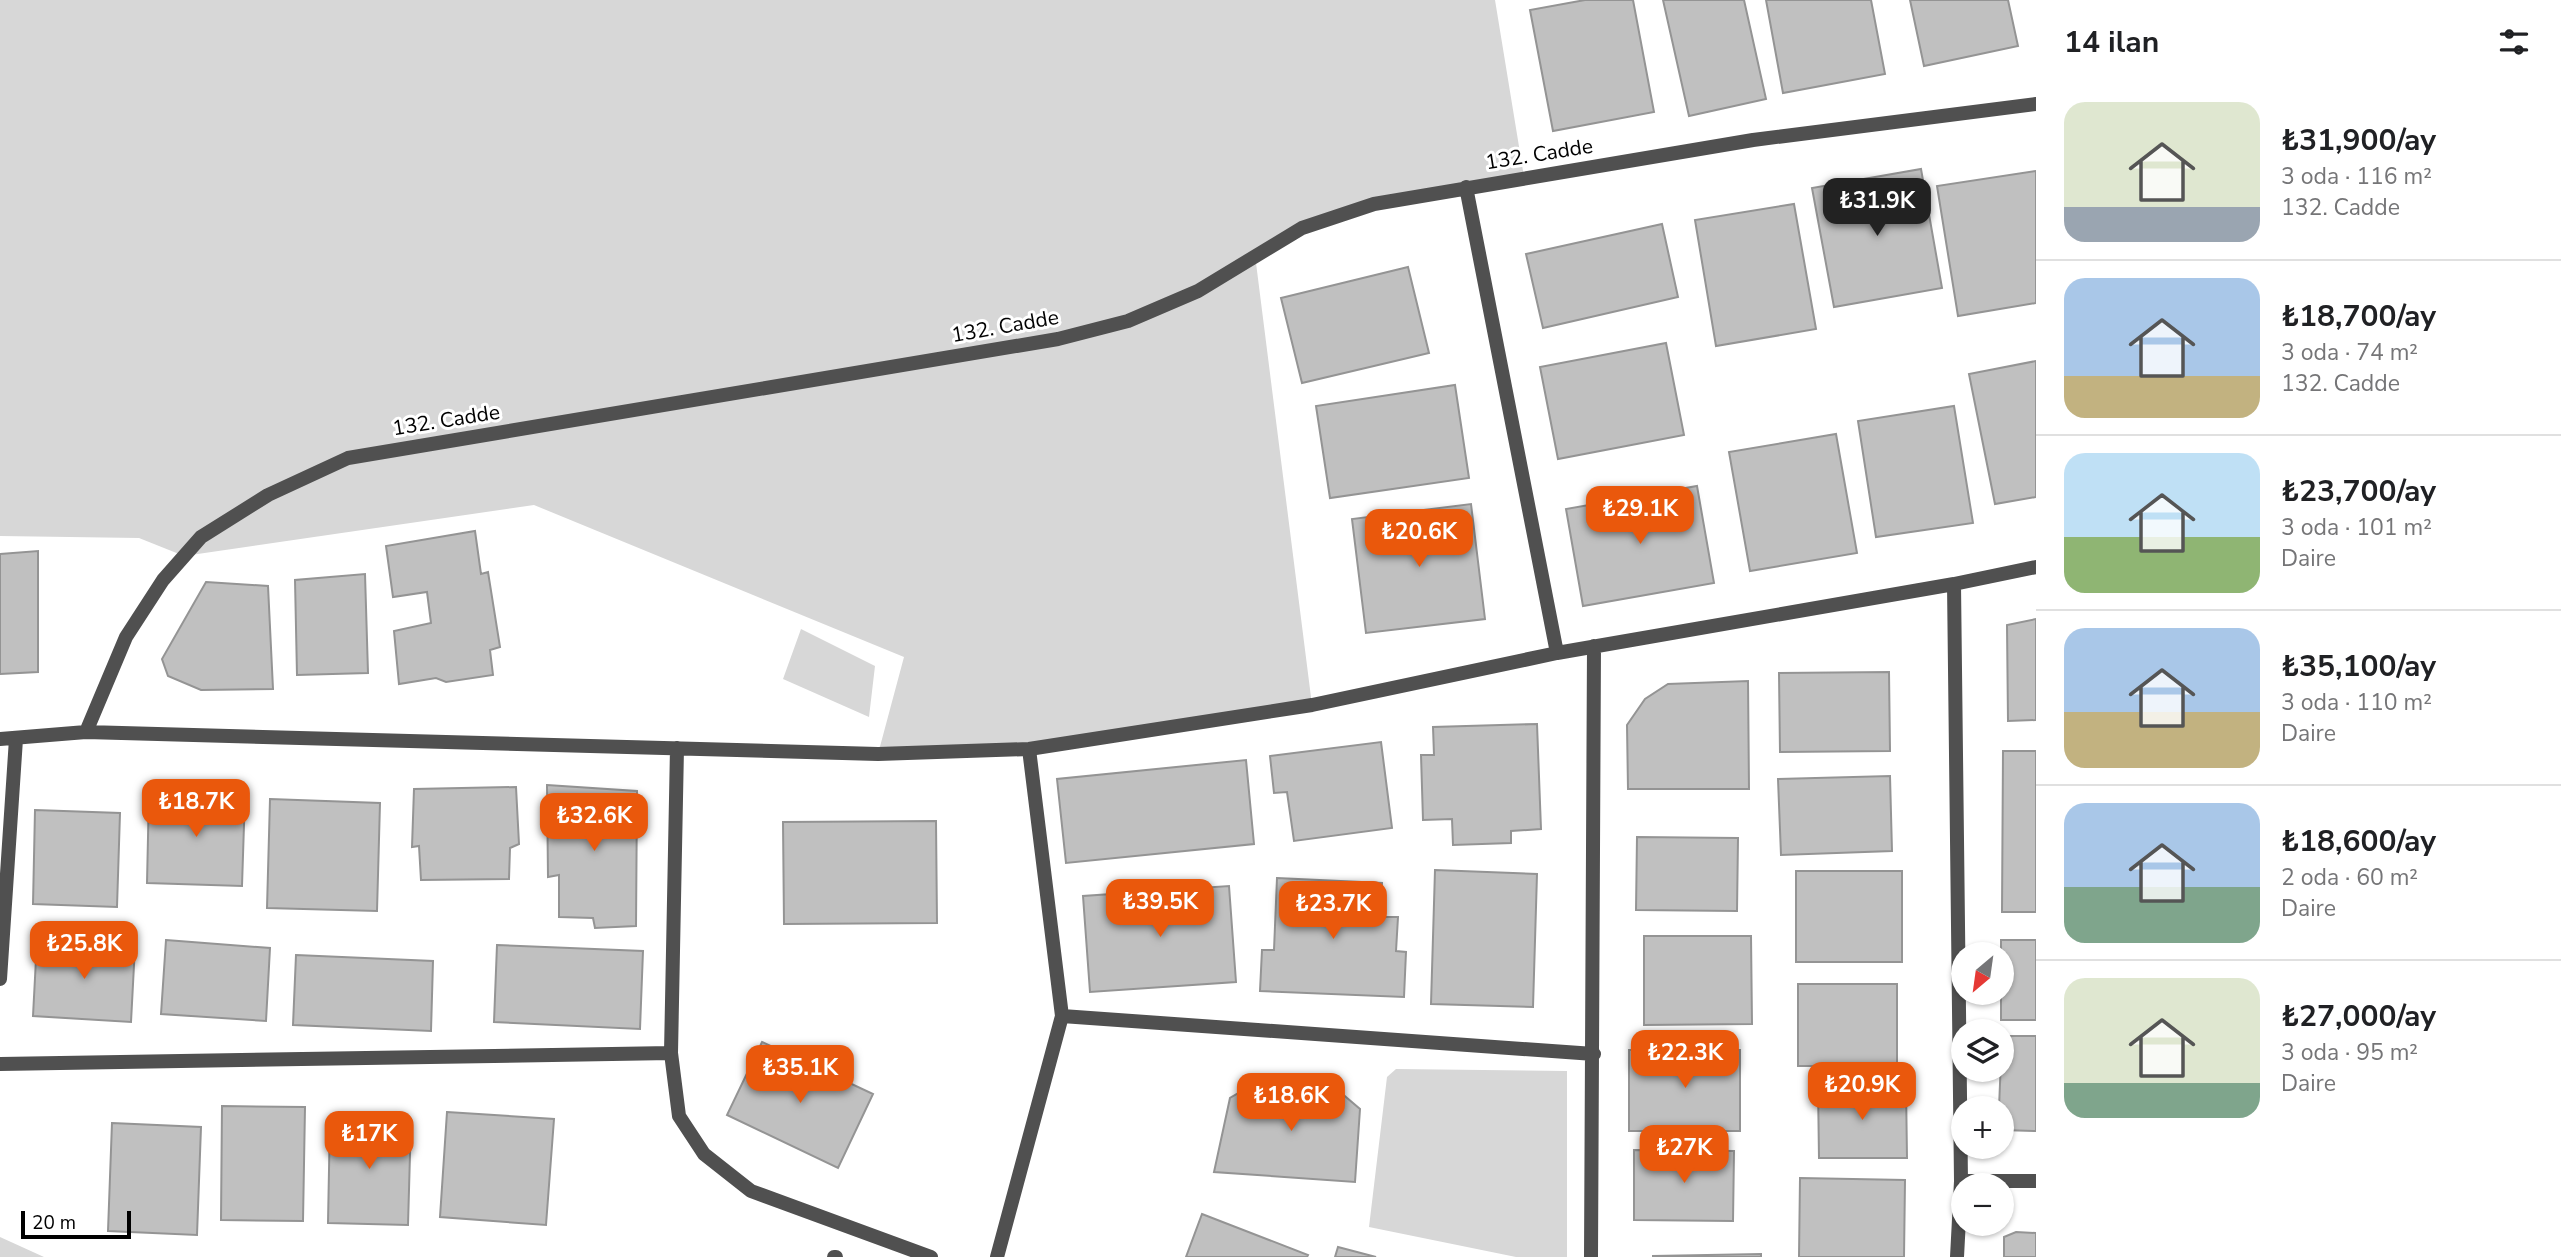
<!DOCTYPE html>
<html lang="tr">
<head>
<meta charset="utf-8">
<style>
	:root { --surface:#fff; --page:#f6f6f6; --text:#202124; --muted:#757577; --line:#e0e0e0; --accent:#ea580c }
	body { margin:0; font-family:"Nunito Sans",sans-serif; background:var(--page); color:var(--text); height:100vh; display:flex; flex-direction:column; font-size:26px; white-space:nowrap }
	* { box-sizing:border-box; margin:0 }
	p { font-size:23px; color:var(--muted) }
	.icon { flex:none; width:38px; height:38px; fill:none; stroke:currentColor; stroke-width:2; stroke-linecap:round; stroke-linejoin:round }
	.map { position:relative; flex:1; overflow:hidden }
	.details { display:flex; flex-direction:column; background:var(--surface); width:525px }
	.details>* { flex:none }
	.needle { width:46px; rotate:209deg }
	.controls { position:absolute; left:1951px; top:942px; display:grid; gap:14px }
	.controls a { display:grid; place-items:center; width:63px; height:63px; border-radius:50%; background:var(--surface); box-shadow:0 2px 5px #0004; font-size:35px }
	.scale { position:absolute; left:21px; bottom:18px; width:110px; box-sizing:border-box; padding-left:7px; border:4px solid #000; border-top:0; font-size:19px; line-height:24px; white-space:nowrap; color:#000; -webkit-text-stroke:5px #fff; paint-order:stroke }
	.price { position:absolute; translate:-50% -60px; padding:0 16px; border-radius:14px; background:var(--accent); color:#fff; font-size:23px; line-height:46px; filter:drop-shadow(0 2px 4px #0008) }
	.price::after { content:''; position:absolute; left:50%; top:42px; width:21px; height:16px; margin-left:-10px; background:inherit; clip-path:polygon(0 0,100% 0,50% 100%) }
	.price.current { background:#222; color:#fff }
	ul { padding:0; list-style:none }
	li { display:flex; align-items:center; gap:21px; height:175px; padding:0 28px }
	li+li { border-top:2px solid var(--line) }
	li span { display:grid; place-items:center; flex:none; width:196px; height:140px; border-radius:21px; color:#555 }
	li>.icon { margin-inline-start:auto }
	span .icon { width:84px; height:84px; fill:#fffc; stroke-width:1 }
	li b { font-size:30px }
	h2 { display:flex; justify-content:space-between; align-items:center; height:84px; padding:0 28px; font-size:30px }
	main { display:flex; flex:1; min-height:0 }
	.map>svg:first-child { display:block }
	.green { fill:#d7d7d7 }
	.building { fill:#c0c0c0; stroke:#949494; stroke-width:2 }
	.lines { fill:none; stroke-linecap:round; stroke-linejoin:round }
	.street { stroke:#505050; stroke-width:14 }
	.labels { text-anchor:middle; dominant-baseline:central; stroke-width:6; stroke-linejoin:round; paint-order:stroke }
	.street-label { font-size:21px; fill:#000; stroke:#fff }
</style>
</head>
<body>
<main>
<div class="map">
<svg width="2036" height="1257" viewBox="0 0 2036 1257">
	<rect width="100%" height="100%" fill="#fff"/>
	<path class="green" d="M0,0H1495L1524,177L1374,204L1255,255L1312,705L1029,749L878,754L904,657L534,505L184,556L139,538L0,536Z
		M801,629L875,666L869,717L783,679Z
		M1396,1069L1567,1071V1257H1516L1369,1227L1387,1077Z
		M0,1237L44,1257H0Z"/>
	<path class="building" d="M1585,0H1633L1654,112L1553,131L1530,10Z
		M1663,0H1744L1766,99L1689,116Z
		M1766,0H1871L1885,74L1783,93Z
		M1910,0H2008L2018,46L1924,66Z
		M1921,169L1942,288L1834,307L1812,188Z
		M2036,171V303L1958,316L1937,186Z
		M1794,204L1816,329L1716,346L1695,220Z
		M1662,224L1678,297L1543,328L1526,254Z
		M1408,267L1429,353L1302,383L1281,298Z
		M1666,343L1684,435L1558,459L1540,367Z
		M2036,361V497L1995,504L1969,374Z
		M1455,385L1469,478L1330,498L1316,406Z
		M1954,406L1973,523L1876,537L1858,421Z
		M1836,434L1857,553L1750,571L1729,452Z
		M1697,486L1714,583L1583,606L1566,509Z
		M1471,504L1485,619L1366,633L1352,519Z
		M475,531L481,574L488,572L500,647L490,650L493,675L446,682L436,678L399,684L394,631L431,623L427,592L393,597L386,546Z
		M38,551V672L0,674V554Z
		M365,574L368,673L297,675L295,580Z
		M206,582L268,586L273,689L201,690L168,676L162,659Z
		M2036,619V720L2008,721L2007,625Z
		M1889,672L1890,751L1780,752L1779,673Z
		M1748,681L1749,789H1628L1627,725L1645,699L1668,684Z
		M1537,724L1541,829L1511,831V843L1453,845L1452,819L1423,820L1421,755H1434L1433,727Z
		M1381,742L1392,828L1294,841L1287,792L1274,793L1270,756Z
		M2003,751H2036V912H2002Z
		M1246,760L1254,844L1066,863L1057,779Z
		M1890,776L1892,851L1781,855L1778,779Z
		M547,785L637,791L636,926L595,928L593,918L559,917V875L548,877Z
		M516,787L519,844L510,848L509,879L421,880L419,846L412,847L414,789Z
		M149,792L245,794L242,886L147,883Z
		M270,799L380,803L377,911L267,908Z
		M35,810L120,813L117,907L33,904Z
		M936,821L937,923L784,924L783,822Z
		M1637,837L1738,838L1737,911L1636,910Z
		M1435,870L1537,874L1533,1007L1431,1004Z
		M1796,871H1902V962H1796Z
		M1277,878L1382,883L1381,917H1398L1396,951L1406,952L1404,997L1260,991L1262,950H1274Z
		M1229,886L1236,982L1090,992L1083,896Z
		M1644,936H1751L1752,1024L1644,1025Z
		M37,940L135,946L131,1022L33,1016Z
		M166,940L270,948L266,1021L161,1014Z
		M2001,940H2036V1020H2001Z
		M497,945L643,951L640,1029L494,1022Z
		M296,955L433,961L431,1031L293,1025Z
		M1798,984H1897V1066H1798Z
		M2002,1036H2036V1131L2002,1130V1108H1999Z
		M762,1042L873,1094L838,1168L727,1115Z
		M1629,1050H1740V1131H1629Z
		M1254,1084L1333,1086L1360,1109L1355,1182L1214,1172L1230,1098Z
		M1818,1086H1906L1907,1158H1819Z
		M222,1106L305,1107L303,1221L221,1220Z
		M447,1112L554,1119L546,1225L440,1217Z
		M330,1118L411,1119L408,1225L328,1223Z
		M112,1123L201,1127L197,1235L108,1231Z
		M1634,1150L1734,1151L1733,1221L1634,1220Z
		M1800,1178L1905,1180L1904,1257H1799Z
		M1202,1214L1308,1255L1307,1257H1186Z
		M2016,1232L2036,1233V1257H2004V1237Z
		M1338,1247L1376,1257H1335Z
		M1761,1254V1257H1653V1256Z"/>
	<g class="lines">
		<path class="street" d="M1466,187L1557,653
			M1954,584L1961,1181L1957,1257
			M86,732L126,637L163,580L201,537L268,495L348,458L1058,339L1128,321L1198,291L1302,228L1374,204L1753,140L2036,104
			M0,739L86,732L878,754L1029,749L1312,705L1557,653L1954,584L2036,567
			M677,748L671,1053L679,1116L704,1154L751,1191L931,1257
			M0,979L16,739
			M1062,1016L1594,1054
			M0,1064L671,1053
			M1961,1181H2036
			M834,1257H836
			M997,1257L1062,1016L1029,749
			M1591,1257L1594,646"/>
	</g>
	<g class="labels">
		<g class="street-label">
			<text transform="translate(1539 154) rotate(-9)">132. Cadde</text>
			<text transform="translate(1005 326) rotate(-10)">132. Cadde</text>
			<text transform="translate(446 420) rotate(-9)">132. Cadde</text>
		</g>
	</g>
</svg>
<div class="controls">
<a><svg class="needle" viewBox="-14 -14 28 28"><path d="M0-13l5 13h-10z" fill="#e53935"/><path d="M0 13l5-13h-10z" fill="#757577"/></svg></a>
<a><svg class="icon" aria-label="layers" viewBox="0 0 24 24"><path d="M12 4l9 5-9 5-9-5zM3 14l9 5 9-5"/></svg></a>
<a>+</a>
<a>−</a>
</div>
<div class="scale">20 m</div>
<b class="price current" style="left:1877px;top:238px">₺31.9K</b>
<b class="price" style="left:1640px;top:546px">₺29.1K</b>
<b class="price" style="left:1419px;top:569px">₺20.6K</b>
<b class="price" style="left:196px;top:839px">₺18.7K</b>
<b class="price" style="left:594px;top:853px">₺32.6K</b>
<b class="price" style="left:1160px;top:939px">₺39.5K</b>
<b class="price" style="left:1333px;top:941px">₺23.7K</b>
<b class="price" style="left:84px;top:981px">₺25.8K</b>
<b class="price" style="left:1685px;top:1090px">₺22.3K</b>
<b class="price" style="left:800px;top:1105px">₺35.1K</b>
<b class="price" style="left:1862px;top:1122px">₺20.9K</b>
<b class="price" style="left:1291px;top:1133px">₺18.6K</b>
<b class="price" style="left:369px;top:1171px">₺17K</b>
<b class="price" style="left:1684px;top:1185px">₺27K</b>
</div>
<section class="details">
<h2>14 ilan<svg class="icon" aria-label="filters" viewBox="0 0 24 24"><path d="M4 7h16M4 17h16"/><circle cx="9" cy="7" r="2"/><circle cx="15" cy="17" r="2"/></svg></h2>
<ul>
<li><span style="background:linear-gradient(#dfe7d0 75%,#9aa5b1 0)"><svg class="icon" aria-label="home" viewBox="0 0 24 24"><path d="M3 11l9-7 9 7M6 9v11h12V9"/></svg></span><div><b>₺31,900/ay</b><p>3 oda · 116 m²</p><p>132. Cadde</p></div></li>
<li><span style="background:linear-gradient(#a9c7e8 70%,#c2b280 0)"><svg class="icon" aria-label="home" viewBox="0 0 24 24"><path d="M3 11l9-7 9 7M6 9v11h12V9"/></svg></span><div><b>₺18,700/ay</b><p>3 oda · 74 m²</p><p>132. Cadde</p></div></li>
<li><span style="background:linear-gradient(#bfe0f5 60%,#8fb573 0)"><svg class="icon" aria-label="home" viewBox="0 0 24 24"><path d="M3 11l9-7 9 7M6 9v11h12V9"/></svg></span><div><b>₺23,700/ay</b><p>3 oda · 101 m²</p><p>Daire</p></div></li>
<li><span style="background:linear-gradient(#a9c7e8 60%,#c2b280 0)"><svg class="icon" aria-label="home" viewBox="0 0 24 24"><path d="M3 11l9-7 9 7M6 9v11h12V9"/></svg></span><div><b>₺35,100/ay</b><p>3 oda · 110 m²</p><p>Daire</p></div></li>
<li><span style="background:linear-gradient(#a9c7e8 60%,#7fa58c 0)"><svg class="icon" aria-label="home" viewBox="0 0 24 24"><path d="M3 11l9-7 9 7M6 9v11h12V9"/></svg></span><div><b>₺18,600/ay</b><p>2 oda · 60 m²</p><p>Daire</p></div></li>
<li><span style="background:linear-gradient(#dfe7d0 75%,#7fa58c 0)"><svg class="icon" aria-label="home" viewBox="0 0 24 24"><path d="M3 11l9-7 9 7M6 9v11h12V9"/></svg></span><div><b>₺27,000/ay</b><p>3 oda · 95 m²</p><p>Daire</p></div></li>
</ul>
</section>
</main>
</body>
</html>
